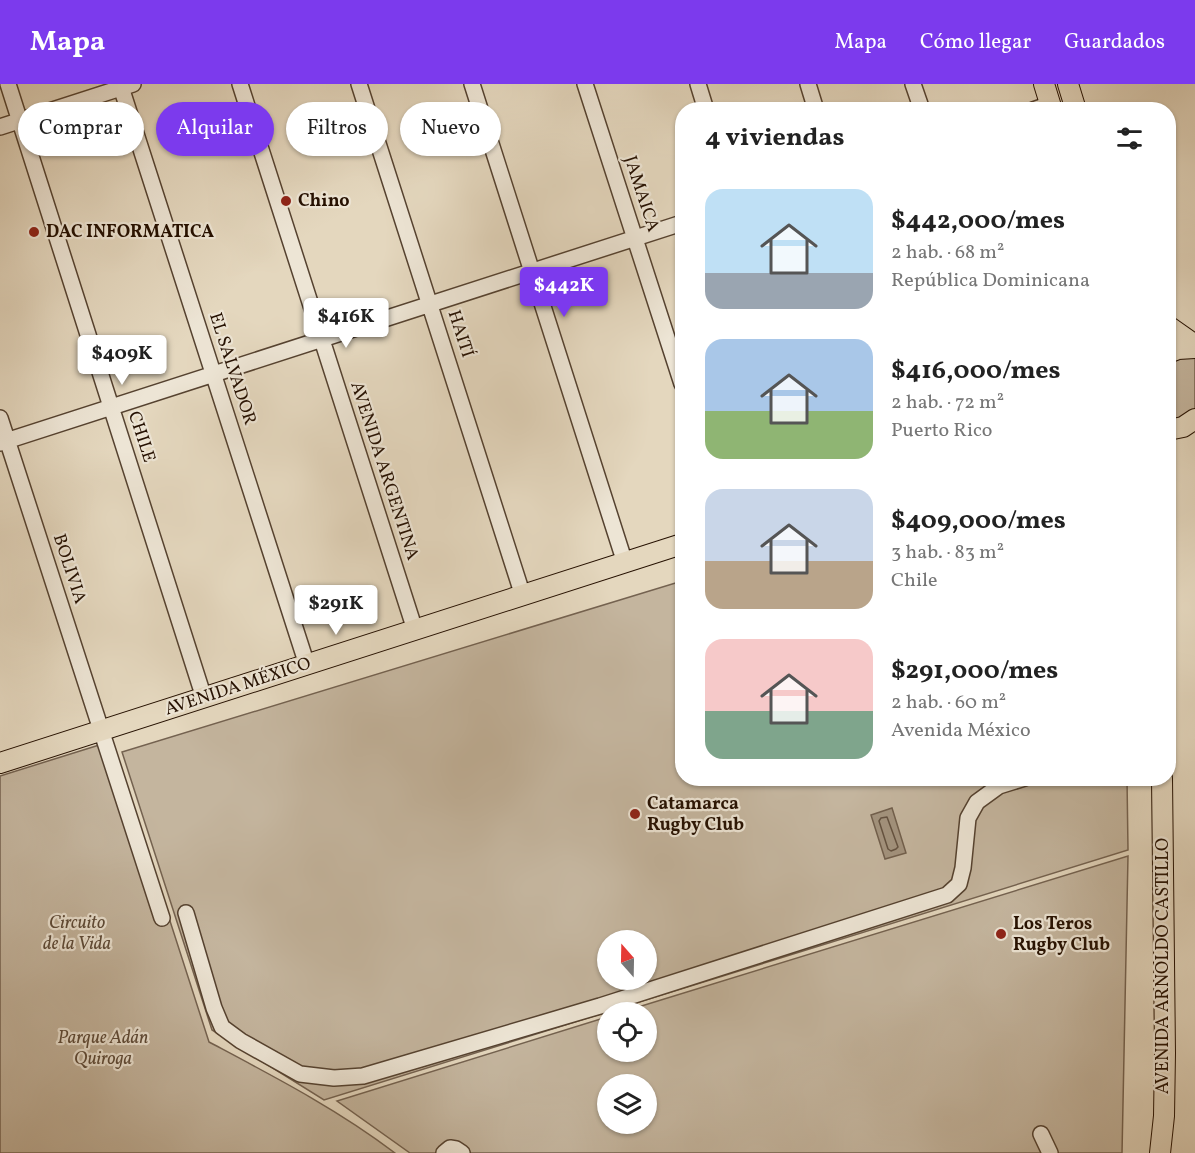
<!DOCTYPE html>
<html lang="es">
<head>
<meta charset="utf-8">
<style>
	:root { --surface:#fff; --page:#f2f2f2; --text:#222; --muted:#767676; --accent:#7c3aed }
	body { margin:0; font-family:Vollkorn,serif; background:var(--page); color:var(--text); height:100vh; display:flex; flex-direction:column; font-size:22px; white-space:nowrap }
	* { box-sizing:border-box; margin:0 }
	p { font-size:20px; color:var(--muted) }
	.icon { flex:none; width:33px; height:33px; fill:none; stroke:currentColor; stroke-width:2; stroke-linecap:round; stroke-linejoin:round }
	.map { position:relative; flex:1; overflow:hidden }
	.sheet { position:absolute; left:675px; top:18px; width:501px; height:684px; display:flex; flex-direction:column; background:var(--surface); border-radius:24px; box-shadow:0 2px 4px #0004 }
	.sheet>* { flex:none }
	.hud { position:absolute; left:18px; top:18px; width:567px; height:54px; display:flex; gap:12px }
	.needle { width:39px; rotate:340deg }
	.tools { position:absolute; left:597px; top:846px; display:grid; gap:12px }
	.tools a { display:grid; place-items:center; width:60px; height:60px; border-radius:50%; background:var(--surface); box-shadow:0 2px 4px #0004; font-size:30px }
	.price { position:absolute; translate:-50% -51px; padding:0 14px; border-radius:6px; background:#fff; color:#222; font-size:20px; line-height:39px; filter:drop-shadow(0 2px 3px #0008) }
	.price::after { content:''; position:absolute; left:50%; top:36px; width:18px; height:14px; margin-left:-9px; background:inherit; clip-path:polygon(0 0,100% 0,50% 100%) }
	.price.on { background:var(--accent); color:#fff }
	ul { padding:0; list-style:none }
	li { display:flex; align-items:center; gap:18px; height:150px; padding:0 30px }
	li span { display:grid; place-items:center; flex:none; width:168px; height:120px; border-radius:18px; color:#555 }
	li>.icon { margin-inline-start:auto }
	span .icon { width:72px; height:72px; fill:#fffc; stroke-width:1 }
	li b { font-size:26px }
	h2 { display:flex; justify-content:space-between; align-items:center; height:72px; padding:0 30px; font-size:26px }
	.tag { padding:0 21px; border-radius:27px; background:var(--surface); box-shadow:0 2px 4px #0004; font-size:21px; line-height:54px }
	.tag.on { background:var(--accent); color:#fff }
	header { display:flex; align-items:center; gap:36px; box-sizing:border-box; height:84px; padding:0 30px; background:var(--accent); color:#fff }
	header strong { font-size:28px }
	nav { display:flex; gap:33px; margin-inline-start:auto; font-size:21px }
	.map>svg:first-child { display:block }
	.green { fill:#c4b59e; stroke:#746250; stroke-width:1.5; fill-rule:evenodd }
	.water { fill:#a3937e; stroke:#715f4c; stroke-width:1.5 }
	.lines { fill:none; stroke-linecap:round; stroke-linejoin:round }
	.shore { stroke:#645240; stroke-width:1.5 }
	.minor-casing { stroke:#554230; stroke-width:18 }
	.major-casing { stroke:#251001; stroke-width:22 }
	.minor { stroke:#ede5d5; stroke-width:15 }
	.major { stroke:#e4d7be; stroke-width:20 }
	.poi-dot { fill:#8f2418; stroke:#ede5d5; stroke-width:2 }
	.labels { text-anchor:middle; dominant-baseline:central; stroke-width:4.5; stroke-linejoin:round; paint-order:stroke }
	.street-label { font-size:18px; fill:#251001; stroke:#ede5d5 }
	.poi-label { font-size:18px; font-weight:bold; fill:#251001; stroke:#ede5d5; text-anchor:start }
	.park-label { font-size:18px; font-style:italic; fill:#5d4a38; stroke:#ede5d5 }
</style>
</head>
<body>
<header>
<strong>Mapa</strong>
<nav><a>Mapa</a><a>Cómo llegar</a><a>Guardados</a></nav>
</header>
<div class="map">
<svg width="1195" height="1069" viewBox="0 0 1195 1069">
	<rect width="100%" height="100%" fill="#e4d7be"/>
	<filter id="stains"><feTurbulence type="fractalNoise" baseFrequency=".00333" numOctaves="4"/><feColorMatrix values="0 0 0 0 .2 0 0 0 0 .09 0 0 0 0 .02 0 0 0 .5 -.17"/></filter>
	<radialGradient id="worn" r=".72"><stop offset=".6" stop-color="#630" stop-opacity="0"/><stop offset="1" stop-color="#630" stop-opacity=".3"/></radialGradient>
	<path class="green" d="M1195,271V326L1169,339V278L1180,273Z
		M682,497V694L1127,695L1128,766L324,1016L212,946L122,668ZM608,856H646V896H608Z
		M112,657L209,958C273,992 337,1025 395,1069H0V692Z
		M1128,772L1122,1069H410L337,1017L607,933L608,968H646V928H622ZM608,1000H646V1040H608Z"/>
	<path class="water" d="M892,724L906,769L885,775L871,731Z"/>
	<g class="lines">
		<path class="shore" d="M887,733L898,763L896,765L891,767L888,765L879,737L881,734Z"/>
		<defs>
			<path id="minor" d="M8,0L204,614
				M120,0L307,581
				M240,0L415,546
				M359,0L523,512
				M472,0L625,479
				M585,0L682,300
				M698,0L706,26
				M808,0L816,26
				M913,0L922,26
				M1033,26L1050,20
				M0,43L133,0
				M0,334L162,834
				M0,359L682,139
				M186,829L214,924L222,943L241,957L300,990L334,994L363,992L600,922L947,811L959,800L963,784L968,734L977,718L999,702L1025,694
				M1041,1050L1050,1069
				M444,1069L450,1064L456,1065L462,1069"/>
			<path id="major" d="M1044,0L1052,26
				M1068,0L1076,26
				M1168,242L1195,261
				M1168,269L1178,265L1195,264
				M1168,346L1183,343L1195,335
				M0,679L682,460
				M1160,1069L1164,1032L1165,969L1162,694"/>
		</defs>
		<use href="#minor" class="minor-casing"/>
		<use href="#major" class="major-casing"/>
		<use href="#minor" class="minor"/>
		<use href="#major" class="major"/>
	</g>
	<g class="poi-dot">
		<circle cx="286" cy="117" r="6"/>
		<circle cx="34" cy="148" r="6"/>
		<circle cx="635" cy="730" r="6"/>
		<circle cx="1001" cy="850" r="6"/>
	</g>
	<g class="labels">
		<g class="street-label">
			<text transform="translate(641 110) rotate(72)">JAMAICA</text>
			<text transform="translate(460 250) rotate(72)">HAITÍ</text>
			<text transform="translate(232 285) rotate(72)">EL SALVADOR</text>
			<text transform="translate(141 353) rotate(72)">CHILE</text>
			<text transform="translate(384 387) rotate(72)">AVENIDA ARGENTINA</text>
			<text transform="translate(69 485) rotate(72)">BOLIVIA</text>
			<text transform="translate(238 603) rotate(-18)">AVENIDA MÉXICO</text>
			<text transform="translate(1163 882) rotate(-90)">AVENIDA ARNOLDO CASTILLO</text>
		</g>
		<g class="poi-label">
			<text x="298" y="117">Chino</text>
			<text x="46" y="148">DAC INFORMATICA</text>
			<text x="647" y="720">Catamarca<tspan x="647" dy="21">Rugby Club</tspan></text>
			<text x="1013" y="840">Los Teros<tspan x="1013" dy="21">Rugby Club</tspan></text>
		</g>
		<g class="park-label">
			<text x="77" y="839">Circuito<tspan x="77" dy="21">de la Vida</tspan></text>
			<text x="103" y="954">Parque Adán<tspan x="103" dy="21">Quiroga</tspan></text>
		</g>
	</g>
	<rect width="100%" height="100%" filter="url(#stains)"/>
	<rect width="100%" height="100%" fill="url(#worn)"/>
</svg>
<div class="tools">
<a><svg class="needle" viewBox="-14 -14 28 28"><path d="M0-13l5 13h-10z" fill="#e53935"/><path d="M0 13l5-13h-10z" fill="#767676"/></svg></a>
<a><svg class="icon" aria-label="locate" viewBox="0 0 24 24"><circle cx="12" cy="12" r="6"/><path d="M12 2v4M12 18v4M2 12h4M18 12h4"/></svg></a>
<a><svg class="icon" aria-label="layers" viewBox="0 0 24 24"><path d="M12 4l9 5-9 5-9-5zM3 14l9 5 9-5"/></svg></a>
</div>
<b class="price on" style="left:564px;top:234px">$442K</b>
<b class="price" style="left:346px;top:265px">$416K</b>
<b class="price" style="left:122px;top:302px">$409K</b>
<b class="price" style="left:336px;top:552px">$291K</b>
<div class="hud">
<a class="tag">Comprar</a>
<a class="tag on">Alquilar</a>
<a class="tag">Filtros</a>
<a class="tag">Nuevo</a>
</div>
<section class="sheet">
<h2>4 viviendas<svg class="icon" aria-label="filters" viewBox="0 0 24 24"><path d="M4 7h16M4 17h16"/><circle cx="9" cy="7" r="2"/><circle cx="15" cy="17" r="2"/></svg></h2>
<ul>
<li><span style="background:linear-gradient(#bfe0f5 70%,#9aa5b1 0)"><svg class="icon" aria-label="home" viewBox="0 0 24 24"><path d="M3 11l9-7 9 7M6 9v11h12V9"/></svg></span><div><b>$442,000/mes</b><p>2 hab. · 68 m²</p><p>República Dominicana</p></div></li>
<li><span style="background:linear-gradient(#a9c7e8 60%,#8fb573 0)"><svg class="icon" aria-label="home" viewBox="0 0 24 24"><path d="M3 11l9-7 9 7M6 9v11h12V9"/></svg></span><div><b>$416,000/mes</b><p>2 hab. · 72 m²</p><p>Puerto Rico</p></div></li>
<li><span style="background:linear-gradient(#c9d6e8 60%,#b9a48a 0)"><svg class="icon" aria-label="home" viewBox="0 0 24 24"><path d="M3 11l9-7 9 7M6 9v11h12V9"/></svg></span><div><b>$409,000/mes</b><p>3 hab. · 83 m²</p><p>Chile</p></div></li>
<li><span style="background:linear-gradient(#f6c9c9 60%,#7fa58c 0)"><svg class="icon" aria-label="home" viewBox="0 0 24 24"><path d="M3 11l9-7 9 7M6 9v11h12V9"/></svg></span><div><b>$291,000/mes</b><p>2 hab. · 60 m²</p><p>Avenida México</p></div></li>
</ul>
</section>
</div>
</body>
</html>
